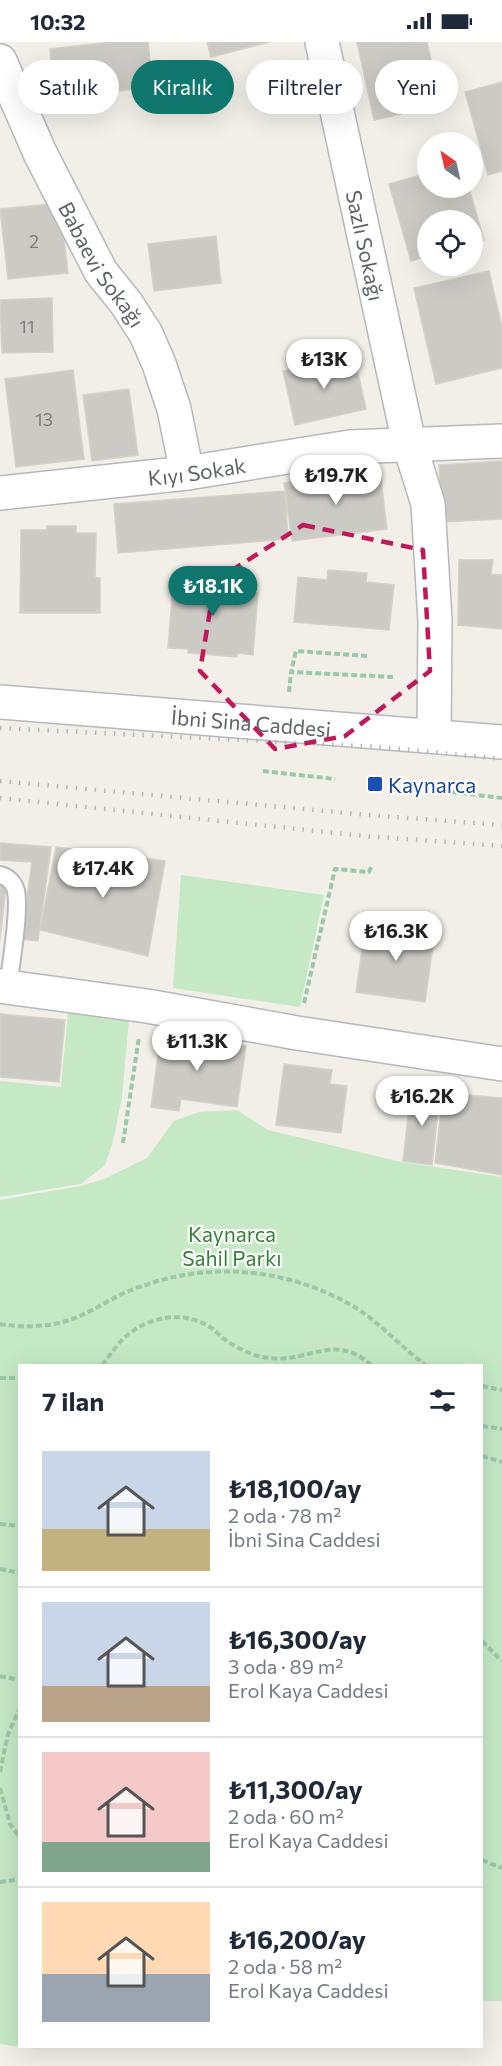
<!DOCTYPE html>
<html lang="tr">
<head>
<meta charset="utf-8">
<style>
	:root { --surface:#fff; --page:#f6f6f7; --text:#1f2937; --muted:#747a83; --line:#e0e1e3; --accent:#0f766e }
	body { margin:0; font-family:Commissioner,sans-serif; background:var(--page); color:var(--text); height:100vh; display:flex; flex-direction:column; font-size:22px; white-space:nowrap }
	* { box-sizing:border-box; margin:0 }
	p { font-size:20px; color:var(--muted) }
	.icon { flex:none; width:33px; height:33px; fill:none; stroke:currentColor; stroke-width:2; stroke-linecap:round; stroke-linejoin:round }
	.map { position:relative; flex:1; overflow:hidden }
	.side { position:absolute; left:18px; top:1322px; width:465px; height:684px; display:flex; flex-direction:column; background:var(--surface); border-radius:0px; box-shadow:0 6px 24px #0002 }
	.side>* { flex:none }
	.hud { position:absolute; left:18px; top:18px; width:466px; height:54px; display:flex; gap:12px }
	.needle { width:39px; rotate:326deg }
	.tools { position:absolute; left:417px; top:90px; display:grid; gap:12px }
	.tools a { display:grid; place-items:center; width:66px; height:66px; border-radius:50%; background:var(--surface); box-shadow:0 6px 24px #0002; font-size:30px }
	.price { position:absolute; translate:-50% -51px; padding:0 14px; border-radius:21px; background:#fff; color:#222; font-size:20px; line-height:39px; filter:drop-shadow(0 2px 3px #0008) }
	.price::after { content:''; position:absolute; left:50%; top:36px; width:18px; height:14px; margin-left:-9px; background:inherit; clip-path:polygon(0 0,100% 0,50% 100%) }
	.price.current { background:var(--accent); color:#fff }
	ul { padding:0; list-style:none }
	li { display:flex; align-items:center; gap:18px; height:150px; padding:0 24px }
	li+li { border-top:2px solid var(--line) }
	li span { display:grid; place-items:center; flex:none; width:168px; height:120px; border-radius:0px; color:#555 }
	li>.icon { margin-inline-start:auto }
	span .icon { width:72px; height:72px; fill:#fffc; stroke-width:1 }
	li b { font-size:26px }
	h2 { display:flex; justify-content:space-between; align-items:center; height:72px; padding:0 24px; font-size:26px }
	.tag { padding:0 21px; border-radius:27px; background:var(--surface); box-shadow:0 6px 24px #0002; font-size:21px; line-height:54px }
	.tag.current { background:var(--accent); color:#fff }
	.status { display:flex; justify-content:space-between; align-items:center; height:42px; padding:0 30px; background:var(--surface); direction:ltr }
	.status svg { height:16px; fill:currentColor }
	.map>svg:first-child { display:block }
	.green { fill:#c5e8c5 }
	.building { fill:#cccac5; stroke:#d6d1c6; stroke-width:1.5 }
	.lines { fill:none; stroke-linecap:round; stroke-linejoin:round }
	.service-casing { stroke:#b5b8bc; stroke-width:20 }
	.minor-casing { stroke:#b5b8bc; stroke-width:36 }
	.tertiary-casing { stroke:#b5b8bc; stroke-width:36 }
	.path { stroke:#9cc7a9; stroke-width:4; stroke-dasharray:6 3; stroke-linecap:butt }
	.service { stroke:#fff; stroke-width:16 }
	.minor { stroke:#fff; stroke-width:33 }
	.tertiary { stroke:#fff; stroke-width:33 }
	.rail { stroke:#b6b7b8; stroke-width:4.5; stroke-dasharray:1.5 8; stroke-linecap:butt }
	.marked { fill:none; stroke:#c2185b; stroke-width:4.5; stroke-dasharray:12 8; stroke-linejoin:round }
	.transit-dot { fill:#1a4fb4; stroke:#fff; stroke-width:2 }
	.labels { text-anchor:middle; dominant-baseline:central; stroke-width:4.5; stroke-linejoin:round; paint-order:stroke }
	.number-label { font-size:18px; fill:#7a7d7f }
	.street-label { font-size:21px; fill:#5f6368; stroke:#fff }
	.transit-label { font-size:21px; fill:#164399; stroke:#fff; text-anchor:start }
	.park-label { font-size:21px; fill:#348238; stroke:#fff }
</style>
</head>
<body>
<div class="status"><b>10:32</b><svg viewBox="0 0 49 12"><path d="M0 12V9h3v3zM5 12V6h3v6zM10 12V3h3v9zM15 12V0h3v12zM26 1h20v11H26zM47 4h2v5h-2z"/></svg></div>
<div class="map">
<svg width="502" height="2024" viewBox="0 0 502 2024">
	<rect width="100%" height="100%" fill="#f1efe8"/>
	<path class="green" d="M181,833L324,853L300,965L173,946Z
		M68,970L129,977L122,1055L113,1099L105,1123L81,1142L0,1155V1039L61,1045Z
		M237,1068L268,1088L401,1120L502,1135V1959H482V1323H20V2004H52C36,2009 16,2004 0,2002V1158L80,1144L104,1137L147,1116L174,1079L199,1070Z"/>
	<path class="building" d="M112,0H148L153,45L55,56L50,7Z
		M207,0H270L211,15Z
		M357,0H427L441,63L374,78Z
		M502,40V129L488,133L465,50Z
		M428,131V146H469L484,198L472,201V178H428V214L411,219L389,142Z
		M60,161L68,231L8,237L0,167Z
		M216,194L221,241L154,249L148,202Z
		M489,229L502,285V326L436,342L414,246Z
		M52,256L53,310L2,311L0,258Z
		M354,313L366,367L295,383L283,329Z
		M73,328L84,417L16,425L5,337Z
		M129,347L138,413L92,419L83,353Z
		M502,419V477L441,480L439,423Z
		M380,429L387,487L292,499L284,441Z
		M285,449L288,497L118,511L114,462Z
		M47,484H76V491H96L95,536H100V571H20L21,488H47Z
		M459,518H493L491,532L502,533V587L458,583Z
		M328,528L367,531L366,540L394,543L389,588L294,580L298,535L327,538Z
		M183,535L251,541L250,550L258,551L253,613L237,611V615L188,611V607L168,606L173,544L182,545Z
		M0,801L51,805L38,899L21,897L32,820L0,818Z
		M56,805L165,819L148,914L40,888Z
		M0,843H6L0,898Z
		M366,879L435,889L425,960L356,950Z
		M0,972L65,978L59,1040L0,1035Z
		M161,992L246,1004L237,1065L181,1057L179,1069L151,1065Z
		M284,1022L332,1028L330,1042L347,1044L341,1091L276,1083Z
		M411,1047L440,1051L432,1123L403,1119Z
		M443,1051L502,1056V1133L435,1121Z"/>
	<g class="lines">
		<defs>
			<path id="service" d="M0,833C8,835 14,841 16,849C20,870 11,921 8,945"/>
			<g id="minor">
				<path id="s1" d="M322,0L409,401L428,462L435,579L434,693"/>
				<path id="s2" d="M0,19L40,111L101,230L126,261L146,292L159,322L174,367L187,431"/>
				<path id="s3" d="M0,451L187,431L350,405L502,399"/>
				<path d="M0,944L147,964L297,991L502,1022"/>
			</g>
			<g id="tertiary">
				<path id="s4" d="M0,660L502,700"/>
			</g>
		</defs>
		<use href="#service" class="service-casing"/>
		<use href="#minor" class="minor-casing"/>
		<use href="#tertiary" class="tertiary-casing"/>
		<path class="path" d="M367,614L296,609L291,630L393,635
			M289,650L291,630
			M263,729L335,737
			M443,749L502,756
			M304,961L335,827L369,830L372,823
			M123,1101L139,995
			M0,1282C23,1286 51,1285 72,1277C90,1271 105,1260 122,1252C196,1219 279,1222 351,1263C379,1279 400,1305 426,1323
			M102,1323C109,1315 115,1305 122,1298C145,1275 182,1267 210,1285C216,1288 219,1294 224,1297C237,1306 254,1315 270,1316C309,1321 334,1290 371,1323
			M0,1336H20
			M482,1344L502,1348
			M482,1384L502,1387
			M482,1414L502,1420
			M0,1482L20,1484
			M0,1527L20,1531
			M482,1599L502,1619
			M0,1634L20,1638
			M0,1730L8,1692L20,1666
			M0,1746L10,1782L20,1796
			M482,1818L502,1826
			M0,1840L20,1837"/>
		<use href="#service" class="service"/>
		<use href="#minor" class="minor"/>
		<use href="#tertiary" class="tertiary"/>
		<path class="rail" d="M0,686L382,705L502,717
			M0,739L368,773L502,783
			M0,756L364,794L502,804"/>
	</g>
	<path class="marked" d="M303,483L423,508L430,629L345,694L275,707L200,629L215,539Z"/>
	<rect class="transit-dot" x="367" y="734" width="16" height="16" rx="3"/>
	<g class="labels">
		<g class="number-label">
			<text x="34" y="199">2</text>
			<text x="27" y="284">11</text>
			<text x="44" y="377">13</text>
		</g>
		<g class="street-label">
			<text stroke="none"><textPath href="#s1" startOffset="208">Sazlı Sokağı</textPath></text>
			<text stroke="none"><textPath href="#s2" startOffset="228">Babaevi Sokağı</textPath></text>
			<text stroke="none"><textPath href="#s3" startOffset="198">Kıyı Sokak</textPath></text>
			<text stroke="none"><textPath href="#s4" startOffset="252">İbni Sina Caddesi</textPath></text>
		</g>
		<g class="transit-label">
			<text x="388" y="742">Kaynarca</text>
		</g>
		<g class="park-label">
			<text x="232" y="1191">Kaynarca<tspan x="232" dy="24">Sahil Parkı</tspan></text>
		</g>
	</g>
</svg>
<div class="tools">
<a><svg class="needle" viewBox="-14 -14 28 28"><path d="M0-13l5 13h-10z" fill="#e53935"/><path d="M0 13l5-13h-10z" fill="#747a83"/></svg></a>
<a><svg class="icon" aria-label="locate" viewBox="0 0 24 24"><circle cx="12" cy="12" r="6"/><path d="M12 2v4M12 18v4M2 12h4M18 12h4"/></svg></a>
</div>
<b class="price" style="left:324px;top:348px">₺13K</b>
<b class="price" style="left:336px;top:464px">₺19.7K</b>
<b class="price current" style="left:213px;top:575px">₺18.1K</b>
<b class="price" style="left:103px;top:857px">₺17.4K</b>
<b class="price" style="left:396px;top:920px">₺16.3K</b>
<b class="price" style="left:197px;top:1030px">₺11.3K</b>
<b class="price" style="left:422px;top:1085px">₺16.2K</b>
<div class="hud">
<a class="tag">Satılık</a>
<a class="tag current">Kiralık</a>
<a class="tag">Filtreler</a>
<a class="tag">Yeni</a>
</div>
<section class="side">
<h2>7 ilan<svg class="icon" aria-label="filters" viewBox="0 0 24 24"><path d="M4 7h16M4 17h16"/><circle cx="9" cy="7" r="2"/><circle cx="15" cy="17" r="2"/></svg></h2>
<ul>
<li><span style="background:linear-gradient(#c9d6e8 65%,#c2b280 0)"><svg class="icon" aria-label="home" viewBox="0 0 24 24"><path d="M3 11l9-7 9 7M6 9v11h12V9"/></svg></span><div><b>₺18,100/ay</b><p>2 oda · 78 m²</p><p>İbni Sina Caddesi</p></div></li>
<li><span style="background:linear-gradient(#c9d6e8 70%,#b9a48a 0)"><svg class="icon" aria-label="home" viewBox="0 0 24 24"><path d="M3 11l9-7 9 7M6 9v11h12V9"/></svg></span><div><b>₺16,300/ay</b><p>3 oda · 89 m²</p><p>Erol Kaya Caddesi</p></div></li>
<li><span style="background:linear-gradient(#f6c9c9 75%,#7fa58c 0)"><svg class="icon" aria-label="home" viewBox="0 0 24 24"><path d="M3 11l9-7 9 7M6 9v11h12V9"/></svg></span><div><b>₺11,300/ay</b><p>2 oda · 60 m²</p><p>Erol Kaya Caddesi</p></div></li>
<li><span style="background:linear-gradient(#ffd9b3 60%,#9aa5b1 0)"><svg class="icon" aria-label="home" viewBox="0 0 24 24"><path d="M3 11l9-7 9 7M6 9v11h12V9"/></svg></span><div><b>₺16,200/ay</b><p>2 oda · 58 m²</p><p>Erol Kaya Caddesi</p></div></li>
</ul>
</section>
</div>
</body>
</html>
